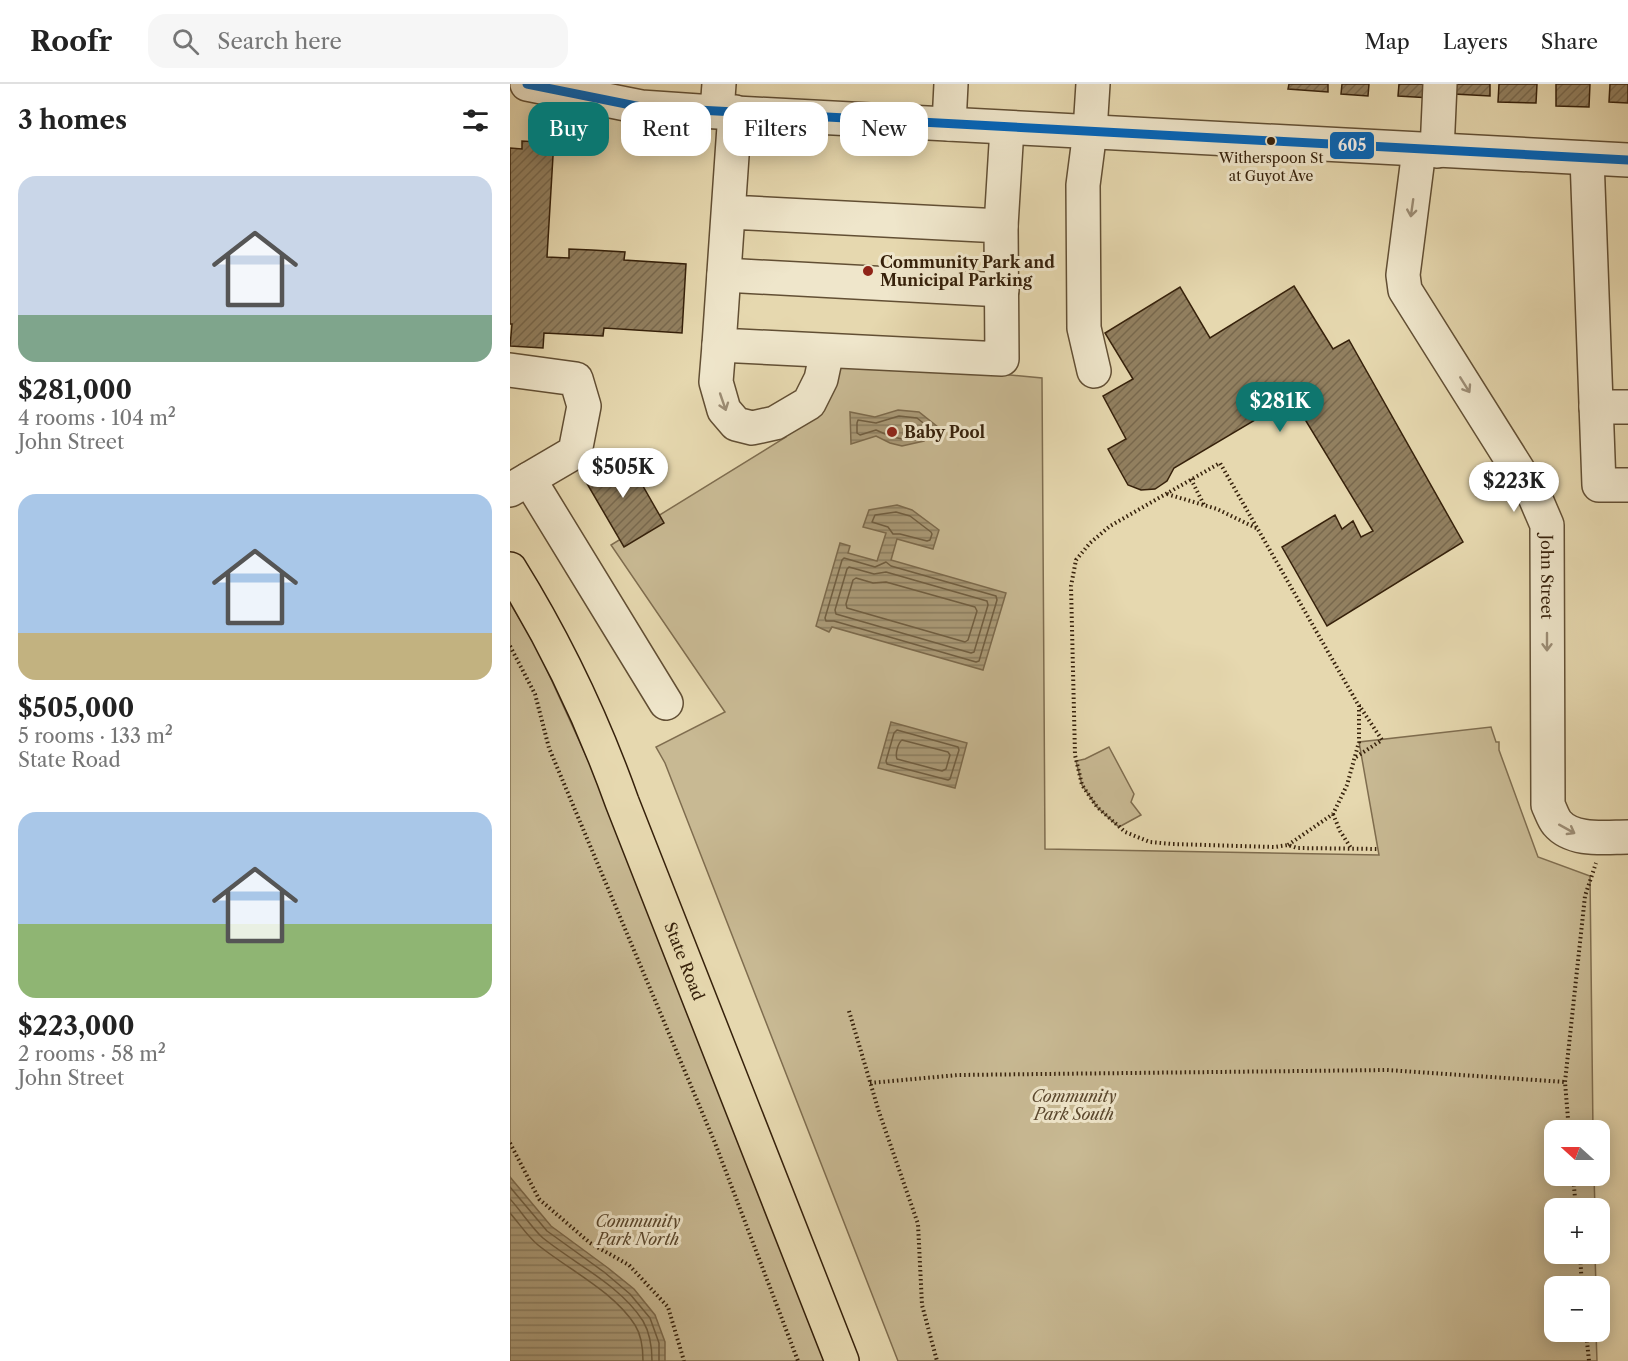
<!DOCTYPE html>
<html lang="en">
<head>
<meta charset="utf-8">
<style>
	:root { --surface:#fff; --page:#f6f6f6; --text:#222; --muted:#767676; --line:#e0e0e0; --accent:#0f766e }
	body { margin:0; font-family:"Libre Caslon Text",serif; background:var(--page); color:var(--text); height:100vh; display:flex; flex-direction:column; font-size:22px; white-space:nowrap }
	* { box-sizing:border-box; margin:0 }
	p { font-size:20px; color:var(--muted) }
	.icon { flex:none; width:33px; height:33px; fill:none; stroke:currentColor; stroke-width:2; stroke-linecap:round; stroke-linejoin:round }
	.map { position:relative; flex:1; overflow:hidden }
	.side { display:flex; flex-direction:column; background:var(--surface); width:510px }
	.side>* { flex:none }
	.banner { position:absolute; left:18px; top:18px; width:570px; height:54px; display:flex; gap:12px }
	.needle { width:39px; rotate:291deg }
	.tools { position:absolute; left:1034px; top:1036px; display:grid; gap:12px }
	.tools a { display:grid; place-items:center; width:66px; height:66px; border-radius:12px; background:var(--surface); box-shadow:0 3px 15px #0003; font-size:30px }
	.price { position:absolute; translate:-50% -51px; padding:0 14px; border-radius:21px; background:#fff; color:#222; font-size:20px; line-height:39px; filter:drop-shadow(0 2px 3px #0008) }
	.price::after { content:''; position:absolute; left:50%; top:36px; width:18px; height:14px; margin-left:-9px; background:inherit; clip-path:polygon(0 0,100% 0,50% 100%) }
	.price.active { background:var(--accent); color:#fff }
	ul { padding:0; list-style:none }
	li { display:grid; align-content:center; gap:12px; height:318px; padding:0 18px }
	li span { display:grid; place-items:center; height:186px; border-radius:18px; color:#555 }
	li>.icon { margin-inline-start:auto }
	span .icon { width:108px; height:108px; fill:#fffc; stroke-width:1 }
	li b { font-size:26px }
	h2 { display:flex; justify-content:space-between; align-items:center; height:72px; padding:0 18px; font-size:26px }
	.pill { padding:0 21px; border-radius:18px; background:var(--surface); box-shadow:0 3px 15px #0003; font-size:21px; line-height:54px }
	.pill.active { background:var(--accent); color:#fff }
	header { display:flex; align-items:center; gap:36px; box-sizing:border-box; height:84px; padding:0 30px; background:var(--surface); border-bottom:2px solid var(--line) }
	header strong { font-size:28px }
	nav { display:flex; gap:33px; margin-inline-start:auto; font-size:21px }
	.search { width:420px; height:54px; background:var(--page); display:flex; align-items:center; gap:15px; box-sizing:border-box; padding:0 21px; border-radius:18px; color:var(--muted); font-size:22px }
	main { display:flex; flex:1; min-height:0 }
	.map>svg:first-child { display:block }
	.green { fill:#c8b993; stroke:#7f6d4f; stroke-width:1.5 }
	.water { fill:url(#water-rules); stroke:#7c6a4c; stroke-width:1.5 }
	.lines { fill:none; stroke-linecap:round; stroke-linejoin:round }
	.shore { stroke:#705e41; stroke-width:1.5 }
	.building { fill:url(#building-hatch); stroke:#36210b; stroke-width:1.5 }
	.minor-casing { stroke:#624f34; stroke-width:36 }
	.highway-casing { stroke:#36210b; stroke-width:36 }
	.path { stroke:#36210b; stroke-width:4; stroke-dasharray:1.5 3; stroke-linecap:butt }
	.minor { stroke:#efe6cb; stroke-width:33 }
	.highway { stroke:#e6d8af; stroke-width:33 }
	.bus-1-casing { stroke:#efe6cb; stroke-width:14 }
	.bus-1 { stroke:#0065bd; stroke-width:9 }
	.oneway { stroke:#9c8d75 }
	.bus-dot { fill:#36210b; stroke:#efe6cb; stroke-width:2 }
	.poi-dot { fill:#8f2418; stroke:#efe6cb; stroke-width:2 }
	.labels { text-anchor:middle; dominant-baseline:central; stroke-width:6; stroke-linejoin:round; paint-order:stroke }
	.bus-label { font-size:14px; fill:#36210b; stroke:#efe6cb }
	.poi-label { font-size:16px; font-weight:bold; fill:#36210b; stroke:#efe6cb; text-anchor:start }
	.street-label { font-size:16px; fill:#36210b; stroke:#efe6cb }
	.park-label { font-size:16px; font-style:italic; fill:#5a472d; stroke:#efe6cb }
	.line-badge { stroke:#efe6cb; stroke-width:2 }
	.badge-label { font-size:16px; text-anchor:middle; font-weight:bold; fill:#fff }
</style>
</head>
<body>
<header>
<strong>Roofr</strong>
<div class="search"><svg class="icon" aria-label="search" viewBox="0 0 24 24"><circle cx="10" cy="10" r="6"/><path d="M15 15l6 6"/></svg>Search here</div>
<nav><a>Map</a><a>Layers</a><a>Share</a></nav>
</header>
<main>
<section class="side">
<h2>3 homes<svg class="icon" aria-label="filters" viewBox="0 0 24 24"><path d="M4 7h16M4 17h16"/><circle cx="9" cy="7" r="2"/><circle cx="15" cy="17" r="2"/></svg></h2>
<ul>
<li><span style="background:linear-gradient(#c9d6e8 75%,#7fa58c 0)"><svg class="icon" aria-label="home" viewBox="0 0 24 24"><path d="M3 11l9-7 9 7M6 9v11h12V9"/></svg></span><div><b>$281,000</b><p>4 rooms · 104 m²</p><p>John Street</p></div></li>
<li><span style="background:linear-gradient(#a9c7e8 75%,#c2b280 0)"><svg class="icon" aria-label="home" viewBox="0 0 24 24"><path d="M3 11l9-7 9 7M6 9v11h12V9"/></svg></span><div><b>$505,000</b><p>5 rooms · 133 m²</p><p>State Road</p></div></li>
<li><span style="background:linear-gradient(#a9c7e8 60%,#8fb573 0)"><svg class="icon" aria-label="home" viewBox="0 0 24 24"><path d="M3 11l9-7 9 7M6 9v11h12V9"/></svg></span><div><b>$223,000</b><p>2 rooms · 58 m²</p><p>John Street</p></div></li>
</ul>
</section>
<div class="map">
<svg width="1118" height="1277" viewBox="0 0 1118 1277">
	<defs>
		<pattern id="water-rules" width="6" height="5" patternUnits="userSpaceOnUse" patternTransform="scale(1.5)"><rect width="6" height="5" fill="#aa9a77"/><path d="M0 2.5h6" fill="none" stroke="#8b7d60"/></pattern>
		<pattern id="building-hatch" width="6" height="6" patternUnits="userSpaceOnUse" patternTransform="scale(1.5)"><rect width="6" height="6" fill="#928060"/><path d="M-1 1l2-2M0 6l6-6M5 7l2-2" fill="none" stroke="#78684d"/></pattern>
	</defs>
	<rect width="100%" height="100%" fill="#e6d8af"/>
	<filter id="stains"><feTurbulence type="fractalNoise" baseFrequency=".00333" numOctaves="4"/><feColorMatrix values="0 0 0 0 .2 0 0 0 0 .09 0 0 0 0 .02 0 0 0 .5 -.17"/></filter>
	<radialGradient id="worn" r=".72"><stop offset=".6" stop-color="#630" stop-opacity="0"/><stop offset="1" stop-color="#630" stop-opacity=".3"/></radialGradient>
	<path class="green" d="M327,275L532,294L535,765L869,771L849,658L981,643L986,658H989V666L1028,773L1080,792L1083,1047H1044V1092H1084L1085,1125H1044V1170H1085L1086,1203H1044V1248H1086L1087,1277H388L155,679L146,663L215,628L101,461L276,353L270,336Z
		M0,519L25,560L84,689L318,1277H0Z
		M599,663L624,710L621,718L631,731L609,743L587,723L572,701L566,677L575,675Z"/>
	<path class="water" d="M388,326L409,328L428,343L414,357L392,362L380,359L366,352L341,360L340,328L365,333Z
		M387,421L402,426L429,446L423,465L387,455L381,476L496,509L473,586L322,543L319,548L306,542L330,459L340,462L338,469L367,477L376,449L353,443L359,426Z
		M381,638L457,659L445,704L368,684Z
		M0,1093L41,1142L98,1184L124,1205L145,1231L155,1258V1277H0Z"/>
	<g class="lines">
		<path class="shore" d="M389,332L407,334L417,342V346L411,352L393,355L382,353L366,346L350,351L347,349V339L348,336L366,339Z
			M386,428L400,432L421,448L422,450L420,456L417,457L390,450H383L378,443L362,438L365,431Z
			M334,474L365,483L376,478L381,482L486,512L487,516L469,577L466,578L324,537H316L315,534L332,476Z
			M339,483L364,490L376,488L477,517L478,521L464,568L461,569L326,530L325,526L337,485Z
			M346,494L363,499L376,498L465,523L467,527L458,556L455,558L337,524L336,520L343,496Z
			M387,646L448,663L449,666L440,695L438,696L377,680L376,677L384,649Z
			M392,656L438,668L440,671L436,685L432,687L387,675C385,670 388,659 392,656Z
			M0,1103L37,1147L94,1188L120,1210L140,1234L149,1259V1277
			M0,1115C11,1127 21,1143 33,1154C65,1180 110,1201 133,1237C140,1249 142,1263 142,1277
			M0,1129C9,1139 17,1152 28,1161C59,1186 103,1207 125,1241C132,1252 133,1265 133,1277"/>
	</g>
	<path class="building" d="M779,0H818V8L778,5Z
		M832,0H859L858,12L831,10Z
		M889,0H921V14L888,12Z
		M944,0H980V12L944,10Z
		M989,0H1027L1026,19L988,18Z
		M1046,0H1080L1079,23L1046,22Z
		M1100,0H1118V19L1099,18Z
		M35,52L43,53L47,57L49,63L47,68L43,72L37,173L59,174V165L82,166L115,168L114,176L176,180L172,249L94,244L93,252L34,249L33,264L0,262L2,240H0V64L12,65V57L28,58L30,54Z
		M784,202L823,265L839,256L953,458L817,542L772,463L825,431L832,445L843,437L851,453L863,447L782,314L664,384L657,397L645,405L631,406L618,401L598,365L616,355L593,312L623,295L595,249L670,203L700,254Z
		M113,367L154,439L114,463L72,391Z"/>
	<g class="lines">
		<defs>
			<g id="minor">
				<path d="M17,0L131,23L189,27L1118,76"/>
				<path d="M583,0L580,47L573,101L574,244L584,287"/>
				<path d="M207,27L209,0"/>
				<path d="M439,40L441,0"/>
				<path id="s1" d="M909,66L893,191L895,206L1025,413L1037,441L1038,721C1041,727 1043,734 1047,739C1063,758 1096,753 1118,753"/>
				<path d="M927,67L930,0"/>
				<path d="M1077,74L1089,401H1118"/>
				<path d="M219,128L491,142L492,275L209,261L225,28"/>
				<path d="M491,142L497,44"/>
				<path d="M214,191L492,206"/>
				<path d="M209,261L206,298L214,326L226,340L242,344L265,339L299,319L311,295L317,267"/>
				<path d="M0,286L66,295L74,322L65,368L0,406"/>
				<path d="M1086,323H1118"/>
				<path d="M19,395L156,619"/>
			</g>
			<g id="highway">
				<path id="s2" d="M0,485C46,559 83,637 112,718L332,1277"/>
			</g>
		</defs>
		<use href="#minor" class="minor-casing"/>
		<use href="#highway" class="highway-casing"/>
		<path class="path" d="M681,395L694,421
			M657,410L707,425L748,445
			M0,562L25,610L39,664L205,1059L288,1277
			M846,673L872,656L849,621
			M823,730L830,747L841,764
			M778,761L823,730L837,701L849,658V622L710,379L600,442L580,459L566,476L561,502L565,671L572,701L587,723L615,748L640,758L662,760L764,763L778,761L787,764L868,765
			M339,927L369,1028L408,1140L412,1221L427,1277
			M360,999L448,991L877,986L1055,998
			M1059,1047L1055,998L1075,812L1086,779
			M0,1059L29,1115L80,1159L119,1181L158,1223L174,1277
			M1063,1092L1066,1125
			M1070,1170L1072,1203
			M1076,1248L1079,1277"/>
		<use href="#minor" class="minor"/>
		<use href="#highway" class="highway"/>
		<defs>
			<path id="bus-1" d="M17,0L131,23L1118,76"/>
		</defs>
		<use href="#bus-1" class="bus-1-casing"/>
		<use href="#bus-1" class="bus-1"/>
	</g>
	<defs><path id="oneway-shaft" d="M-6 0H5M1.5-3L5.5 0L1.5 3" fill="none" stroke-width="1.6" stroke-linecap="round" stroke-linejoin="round" transform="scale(1.5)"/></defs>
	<g class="oneway">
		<use href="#oneway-shaft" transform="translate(902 124) rotate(98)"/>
		<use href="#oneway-shaft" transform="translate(955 301) rotate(58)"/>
		<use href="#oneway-shaft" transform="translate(213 318) rotate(71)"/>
		<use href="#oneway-shaft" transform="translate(1037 558) rotate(90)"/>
		<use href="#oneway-shaft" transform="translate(1057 745) rotate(29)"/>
	</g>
	<circle class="bus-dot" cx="761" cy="57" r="5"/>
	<g class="poi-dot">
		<circle cx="358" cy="187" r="6"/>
		<circle cx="382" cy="348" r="6"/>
	</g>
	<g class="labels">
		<g class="bus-label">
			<text x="761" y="74">Witherspoon St<tspan x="761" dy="18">at Guyot Ave</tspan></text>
		</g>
		<g class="poi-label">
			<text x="370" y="178">Community Park and<tspan x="370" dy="18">Municipal Parking</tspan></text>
			<text x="394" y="348">Baby Pool</text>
		</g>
		<g class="street-label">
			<text stroke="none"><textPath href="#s1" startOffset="468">John Street</textPath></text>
			<text stroke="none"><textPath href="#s2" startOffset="430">State Road</textPath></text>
		</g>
		<g class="park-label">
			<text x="564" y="1012">Community<tspan x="564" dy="18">Park South</tspan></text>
			<text x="128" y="1137">Community<tspan x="128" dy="18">Park North</tspan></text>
		</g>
	</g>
	<rect class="line-badge" x="819" y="47" width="46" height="29" rx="6" fill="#0065bd"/>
	<g class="badge-label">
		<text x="842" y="67">605</text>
	</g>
	<rect width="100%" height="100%" filter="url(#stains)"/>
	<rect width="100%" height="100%" fill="url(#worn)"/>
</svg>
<div class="tools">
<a><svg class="needle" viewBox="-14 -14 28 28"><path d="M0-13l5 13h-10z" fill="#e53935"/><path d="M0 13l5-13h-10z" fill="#767676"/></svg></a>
<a>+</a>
<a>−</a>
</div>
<b class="price active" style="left:770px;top:349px">$281K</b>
<b class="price" style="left:113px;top:415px">$505K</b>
<b class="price" style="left:1004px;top:429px">$223K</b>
<div class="banner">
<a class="pill active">Buy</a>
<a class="pill">Rent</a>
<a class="pill">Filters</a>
<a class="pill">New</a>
</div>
</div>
</main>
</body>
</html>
